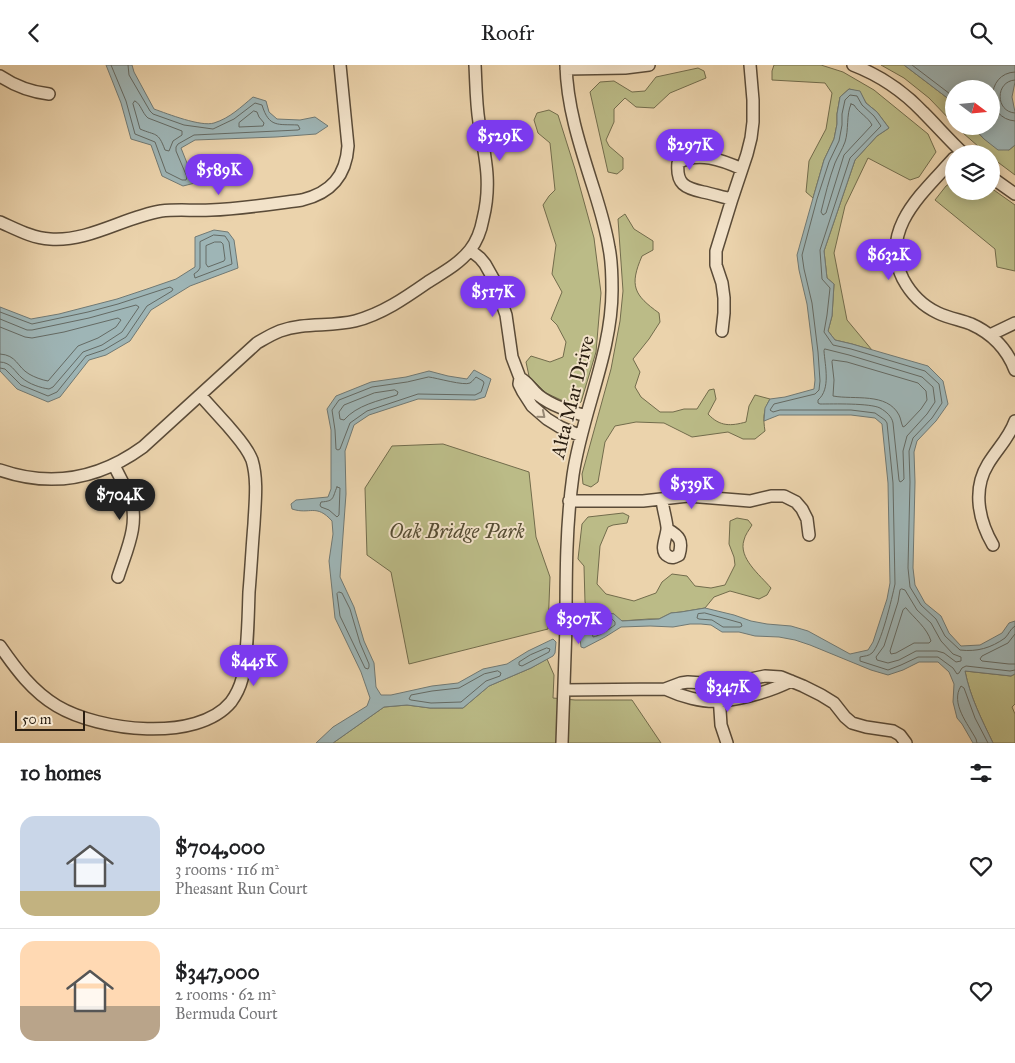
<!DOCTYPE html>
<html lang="en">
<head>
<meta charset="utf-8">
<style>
	:root { --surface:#fff; --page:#f6f6f6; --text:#202124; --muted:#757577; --line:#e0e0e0; --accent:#7c3aed }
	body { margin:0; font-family:"IM FELL Great Primer",serif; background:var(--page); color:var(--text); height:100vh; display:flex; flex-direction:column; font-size:19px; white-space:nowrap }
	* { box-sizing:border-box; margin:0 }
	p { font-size:16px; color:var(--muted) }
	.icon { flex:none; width:28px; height:28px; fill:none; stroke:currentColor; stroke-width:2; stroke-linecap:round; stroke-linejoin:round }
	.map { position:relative; height:678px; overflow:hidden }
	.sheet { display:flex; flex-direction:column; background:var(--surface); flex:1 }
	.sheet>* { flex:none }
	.needle { width:32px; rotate:106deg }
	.buttons { position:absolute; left:945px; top:15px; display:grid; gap:10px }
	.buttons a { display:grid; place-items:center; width:55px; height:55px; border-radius:50%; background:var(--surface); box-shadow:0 2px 12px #0003; font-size:25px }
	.scale { position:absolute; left:15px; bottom:12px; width:70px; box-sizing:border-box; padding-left:5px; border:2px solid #2a1e11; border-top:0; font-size:14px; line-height:18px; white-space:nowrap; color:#2a1e11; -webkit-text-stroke:4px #f2e2c9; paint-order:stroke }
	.price { position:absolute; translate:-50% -42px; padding:0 11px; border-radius:18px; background:var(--accent); color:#fff; font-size:16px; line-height:32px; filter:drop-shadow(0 1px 2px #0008) }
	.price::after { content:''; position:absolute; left:50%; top:30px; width:15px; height:11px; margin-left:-8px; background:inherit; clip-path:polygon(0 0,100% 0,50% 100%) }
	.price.on { background:#222; color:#fff }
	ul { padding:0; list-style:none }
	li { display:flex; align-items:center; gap:15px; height:125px; padding:0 20px }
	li+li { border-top:1px solid var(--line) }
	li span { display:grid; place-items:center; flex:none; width:140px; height:100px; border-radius:15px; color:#555 }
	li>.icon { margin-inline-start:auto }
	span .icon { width:60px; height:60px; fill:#fffc; stroke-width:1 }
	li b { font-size:21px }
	h2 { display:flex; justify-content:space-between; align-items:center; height:60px; padding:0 20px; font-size:21px }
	header { display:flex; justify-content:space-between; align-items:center; height:65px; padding:0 20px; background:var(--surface); font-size:22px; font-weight:600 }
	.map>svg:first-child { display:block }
	.green { fill:#bbbb87; stroke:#726c4c }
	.water { fill:#9eb5b6; stroke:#707974 }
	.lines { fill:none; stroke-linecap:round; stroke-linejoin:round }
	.shore { stroke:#646a64; stroke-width:1 }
	.street-casing { stroke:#5a4b38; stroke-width:14 }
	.street { stroke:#f2e2c9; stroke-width:11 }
	.oneway { stroke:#988a76 }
	.labels { text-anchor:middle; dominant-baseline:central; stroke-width:4; stroke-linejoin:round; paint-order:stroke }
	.street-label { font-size:20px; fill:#2a1e11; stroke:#f2e2c9 }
	.park-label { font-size:20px; font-style:italic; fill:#564d34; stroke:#f2e2c9 }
</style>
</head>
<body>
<header><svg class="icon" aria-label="back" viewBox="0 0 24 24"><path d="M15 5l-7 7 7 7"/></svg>Roofr<svg class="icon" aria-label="search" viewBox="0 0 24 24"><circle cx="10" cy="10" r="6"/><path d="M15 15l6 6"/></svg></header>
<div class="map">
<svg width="1015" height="678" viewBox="0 0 1015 678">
	<rect width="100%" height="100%" fill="#ebd3ac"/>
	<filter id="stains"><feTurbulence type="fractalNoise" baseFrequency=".004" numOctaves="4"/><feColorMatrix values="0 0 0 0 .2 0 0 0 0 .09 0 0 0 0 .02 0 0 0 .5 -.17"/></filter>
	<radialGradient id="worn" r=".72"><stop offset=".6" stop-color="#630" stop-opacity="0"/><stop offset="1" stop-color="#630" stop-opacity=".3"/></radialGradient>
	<path class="green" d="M774,0H821L843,7L874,25L928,69L936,87L919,112L910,115L868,93L845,141L834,188L847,255L872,285L852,279L835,275L828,266L832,251L834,219L827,213L824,186L855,95L877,71L889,63L877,47L866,38L860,27L849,24L840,32L837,49V59L834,74L824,95L813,133L806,127L809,96L826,64L832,28L825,18L772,15V6Z
		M881,0H904L954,38V59L929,33L904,13Z
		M698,3L704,6L706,13L670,28L654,43L636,42L625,33L614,44V57L606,75L609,81L623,93V104L617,109L608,107L590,27L600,17L614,16L632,27L645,26L656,12Z
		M549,45L558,50L575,104L594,173L601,228L596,287L581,337L574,341L546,328L529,311L526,297L531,291L550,297L563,292L566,277L557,260L551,254L562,227L552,209L556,180L543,140L549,131L555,125L550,78L538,68L534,55L537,48Z
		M955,61H972L984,74L1009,85L1015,80V110L991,92V89H987Z
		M954,116V126H991V123L1015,140V206L997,202L995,184L935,135L946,121Z
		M625,149L634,164L653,176V185L642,191C629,221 634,230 659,248L660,257L649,274L633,294L640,307L635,322L641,332L660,347H673L684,344H697L709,325L714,324L716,334L708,349C720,362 731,361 746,357L749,341L755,330L770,334C763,346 763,353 765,366L755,374H743L728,367L692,372L664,358L636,357L615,361L605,377L598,417L591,422L583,419L582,409L611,304L620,256L623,226L618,154Z
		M443,379L529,407L536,472L550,512L548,564L409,599L391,507L367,490L365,423L392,381Z
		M623,448L629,451L627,458L613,460L608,462L600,481L597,519L606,529L634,536L656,528L662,517L672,509L687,511L695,521L711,523L725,520L735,500L734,492L729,479L730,456L737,453L748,455L752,460C749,465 745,470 744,475C738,493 760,510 771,523L767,530L759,534L730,526L714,532L705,543L681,547L671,548L659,554H649L621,556L614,549L603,547L593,559L585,537L584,501L578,494L582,459L588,452Z
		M547,594L554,610L553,633L575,635H632L661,678H333L384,642L407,640L430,643H463L489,621L531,603Z
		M965,606L1011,611L1015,609V639L1012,642L1015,649V678H993C982,655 970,632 965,606Z"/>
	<path class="water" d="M106,0H132L134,7L154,44C168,49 201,62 214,58C230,53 241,42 253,32L266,36L269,47L277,54L300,55L315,52L328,61L316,69L276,72L195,75L181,83L195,118L183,121L162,111L151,80L131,74L121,38Z
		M904,0H1015V17L1012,32L1015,47V80L1009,85H998L984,74L972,61H991V24H954V38Z
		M849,24L860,26L866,38L877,47L889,63L877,71L855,95L824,186L827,213L834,219L832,251L828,266L835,275L852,279L928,301L943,316L948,339L936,356L917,376L914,387L915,417L913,503L915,520L925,538L941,551L949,568L961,581L980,580L1002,568L1009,558L1015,556V609L1011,611L965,606C970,632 982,655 993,678H973L962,659L957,653L953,637L954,619L949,607L938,597H919L903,605L888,610L871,605L810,580L795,575L779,572L755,571L739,567H722L711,560L701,559H690L673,562L650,561L621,562L605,572L584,583L581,582L580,574L603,547L614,549L622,556L659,554L671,548L681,547L705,543L734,550L751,556L767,559L791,561L808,566L850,589L868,585L873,577L887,534L890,518L888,418L882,359L875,353L851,350H779L764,356L765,343L770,334L785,332L814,324L815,315L813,287L807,239L799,205L797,190L813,133L824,95L834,74L837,59V49L840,32Z
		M214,165L228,167L234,175L238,203L190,221L151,245L130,276L106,290L89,295L60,332L48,337L17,324L0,306V242L31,254L59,249L117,234L147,224L176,214L195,202V172Z
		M474,305L491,314L485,332L475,335L418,334L369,350L354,360L345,386L346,429L340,512L354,542L364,576L374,598L376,622L381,630H391L432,621L458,618L483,604L507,599L528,586L553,574L556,577L555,588L553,591L531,603L489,621L463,643H430L407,640L384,642L333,678H316L333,662L367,641L370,633L361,607L335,553L329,496L333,469L332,456C316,438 310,450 292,444L291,439L296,435L328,432L331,424V365L327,344L336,331L371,317L406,312L429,306L448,311L467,314Z"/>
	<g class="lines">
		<path class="shore" d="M111,0L126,36L135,69L155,77L166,107L182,115H186L187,112L176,86V82L178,79L194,70L298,65L300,64L298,60C278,59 269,63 262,40L255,38L234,54L213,64L184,60L153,49L150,46L129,10L128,0
			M912,0L954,32
			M1015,7C985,8 985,54 1015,56
			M1015,15C995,16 995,47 1015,48
			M135,36C141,39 142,48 148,53L182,66V70L173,76L169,86L165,85C158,66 156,71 140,64L133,39Z
			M851,39L854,40C859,48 868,52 872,60L844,90L826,148L823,150L821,147C825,131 829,114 835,98C838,91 842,85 845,77C849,65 846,50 851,39Z
			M254,46L257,47L259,52L264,58L263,61L239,62V58Z
			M214,170L225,171L229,177L232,199L195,213L194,209L198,206L200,203V177Z
			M215,177H221L223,179L225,194L224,196L208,202L206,199V181Z
			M0,247L32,259L88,247L118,239L170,222L173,224L172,226L147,241L126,272L104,285L86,291L57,327L48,331L21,320L5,304L0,303
			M0,254L27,265H32L89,253L136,240L139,242L122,267L102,280L83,287L53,322L49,324C41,323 29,319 22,313C15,307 11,297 0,297
			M0,262L25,272L32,273L64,267L118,253L121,255L116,262L98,273L78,281L48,316C42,315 34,312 29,309C17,302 17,290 0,289
			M825,284L849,290L922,312L933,322L935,337L927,349L907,371L903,386L904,414L902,416L900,417L899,415L893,358C892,352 887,347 880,343C870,338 833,339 820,339L818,338V335C831,324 825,301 824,286Z
			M833,295L847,297L918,318L926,326L927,335L921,344L905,361L903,362C901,358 901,354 899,350C887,327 854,335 833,331L834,315L832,297Z
			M429,312C437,313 464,321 470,318C473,316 474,314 476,312L483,316L484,318L481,327L475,330L418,329L367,346L350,358L340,384L338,385L336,384L335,365L332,345L339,335L372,322L407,317Z
			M395,325L398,327L397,330C378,336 357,340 344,355L340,354L339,347L344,340L374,328Z
			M337,422L340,423L339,450L337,452L329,445L321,442L320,440L321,437C335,436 332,433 337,422Z
			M902,524L905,525L917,545L931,558L941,576L953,589L961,592V596L956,597L944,588L937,586H916L899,595L888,598L877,595L876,592L884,581L898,537L900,525Z
			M339,527L342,528L350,544L360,578L369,599V602L368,604L365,603L340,551L337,529Z
			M906,543C915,554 927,563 931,576L929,578H914L896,588L891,589L890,586L903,545Z
			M705,548L741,558L742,561L740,562H723L712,555L699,554L697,553L698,549Z
			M605,553L612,554L615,557V560C609,564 600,571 593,572L592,568Z
			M1015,561C1010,564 1009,569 1005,573C991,583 977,587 960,585L945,571L936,554L921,540L910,522L908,503L910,417L909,386L913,373L932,353L942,338L939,319L925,306L851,284L833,280L824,267L827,250L830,223L822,214L820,185L850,93L881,61L874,51L862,40L857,31L850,30L845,35L842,49V60L839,76L829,97L817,134L802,190L804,204L812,238L818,287L820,316L819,325L815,329L774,339L770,345L773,347L780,345H851L875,348L885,355L887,358L893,418L895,519C892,533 881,580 872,588C869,591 864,591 860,592V596L888,605L901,600L918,592H938L953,603L957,609L959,608L962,603L966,601L1010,606L1015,605
			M1015,569L1008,578L982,591L980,594L982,596L1009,599H1015
			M547,583L550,584L549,587L522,601L519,600V597L530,590Z
			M498,606L501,608L500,611L486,616L461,637L431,638L411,635L409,634L411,630L432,626L459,623L484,609Z
			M977,678L976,674C968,659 950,638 961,621L964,623L975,653L988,678"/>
		<defs>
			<path id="street" d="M853,0C879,10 904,27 923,47C937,61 950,76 964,89
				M566,4L625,3L649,0
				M0,11C15,21 31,27 49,29
				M954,93C924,127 878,164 903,214C911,229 923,241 938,248C949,253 960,255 971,259C991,268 1007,284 1015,305
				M991,112L1015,129
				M732,134C722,132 713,129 703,127C685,123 676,119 678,98C698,86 722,95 742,104
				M0,157C16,164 32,173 50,174C89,177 124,152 161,146C178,144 194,146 211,145C241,144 272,139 302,135C331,128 346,111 348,81L340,0
				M470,185L480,193L485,199L494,215L506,250L512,292L520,313L519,319L523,327L532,341L547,354L560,362L581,371
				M722,266L724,248V233L722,218L716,200V186L732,134L747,89L751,73L753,57V35L750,0
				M990,270L1015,258
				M520,313C528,317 531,324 538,330C552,341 569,346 586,351
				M114,400C119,411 125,421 130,432C140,459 126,486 118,512
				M0,405C52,423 99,414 143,382L257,278C264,274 272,269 280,266C304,257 330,262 355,256C382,249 405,233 428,217C442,208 459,199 470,185C477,176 481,165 483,154C492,118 485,92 479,57C476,38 476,19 475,0
				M662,435C663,444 666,453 667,462C668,470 658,486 668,491C672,494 675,492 679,490C683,476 680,471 667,464
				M569,436H643L688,431L750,436L771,431H784L796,437L802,444L807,454L809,470
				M993,480C979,456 972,425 988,399C997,384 1009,373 1015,356
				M0,581C16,604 32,626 57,641C99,666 197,678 231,637C236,630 240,622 242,614C248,588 248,554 249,527C251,504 252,482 254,459C255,438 258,415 252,395C247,382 237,372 228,361C219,351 209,340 200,330
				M665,624C680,631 703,638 721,636C744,634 771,626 791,616
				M564,625L665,624L681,618L688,617L718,619L736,617L765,611L781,612L803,621L821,630L834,638L845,652L852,658L866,662L893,666L900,670L906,678
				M719,630L721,660L727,678
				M562,678C563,639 565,600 566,561C566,510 566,460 573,410C582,348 612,288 612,225C612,211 612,197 609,183C606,164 600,144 594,125C581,84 567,43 566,0"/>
		</defs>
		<use href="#street" class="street-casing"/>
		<use href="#street" class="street"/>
	</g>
	<defs><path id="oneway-chevron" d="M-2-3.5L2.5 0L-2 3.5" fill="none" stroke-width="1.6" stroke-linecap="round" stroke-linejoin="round" transform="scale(1.25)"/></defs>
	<use class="oneway" href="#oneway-chevron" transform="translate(542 350) rotate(40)"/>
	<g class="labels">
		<g class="street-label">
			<text transform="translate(572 332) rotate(-76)">Alta Mar Drive</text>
		</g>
		<g class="park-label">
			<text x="457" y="466">Oak Bridge Park</text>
		</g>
	</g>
	<rect width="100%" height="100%" filter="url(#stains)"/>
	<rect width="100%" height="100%" fill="url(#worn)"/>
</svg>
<div class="buttons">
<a><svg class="needle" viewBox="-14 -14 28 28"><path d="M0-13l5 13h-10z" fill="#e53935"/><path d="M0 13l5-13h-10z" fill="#757577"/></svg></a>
<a><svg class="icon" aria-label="layers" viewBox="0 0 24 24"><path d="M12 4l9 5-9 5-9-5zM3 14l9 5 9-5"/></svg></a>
</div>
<div class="scale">50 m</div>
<b class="price" style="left:500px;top:97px">$529K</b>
<b class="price" style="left:690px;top:106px">$297K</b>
<b class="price" style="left:219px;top:131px">$589K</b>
<b class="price" style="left:889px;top:216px">$632K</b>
<b class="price" style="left:493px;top:253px">$517K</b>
<b class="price" style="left:692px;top:445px">$539K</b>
<b class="price on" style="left:120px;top:456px">$704K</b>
<b class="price" style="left:579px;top:580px">$307K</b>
<b class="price" style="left:254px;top:622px">$445K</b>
<b class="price" style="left:728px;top:648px">$347K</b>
</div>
<section class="sheet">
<h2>10 homes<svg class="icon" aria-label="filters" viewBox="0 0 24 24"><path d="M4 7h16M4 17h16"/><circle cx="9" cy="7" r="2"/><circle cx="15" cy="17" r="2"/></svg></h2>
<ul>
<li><span style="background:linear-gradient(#c9d6e8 75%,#c2b280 0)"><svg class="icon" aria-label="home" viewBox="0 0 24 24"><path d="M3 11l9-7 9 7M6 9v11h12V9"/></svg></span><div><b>$704,000</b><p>3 rooms · 116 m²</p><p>Pheasant Run Court</p></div><svg class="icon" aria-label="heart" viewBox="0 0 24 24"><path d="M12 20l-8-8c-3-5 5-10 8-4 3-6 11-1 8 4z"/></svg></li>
<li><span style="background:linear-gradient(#ffd9b3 65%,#b9a48a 0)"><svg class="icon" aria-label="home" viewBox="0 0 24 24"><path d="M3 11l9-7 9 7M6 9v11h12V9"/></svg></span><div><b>$347,000</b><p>2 rooms · 62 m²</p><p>Bermuda Court</p></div><svg class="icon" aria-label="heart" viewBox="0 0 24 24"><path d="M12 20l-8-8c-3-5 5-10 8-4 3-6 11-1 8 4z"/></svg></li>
</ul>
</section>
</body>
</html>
